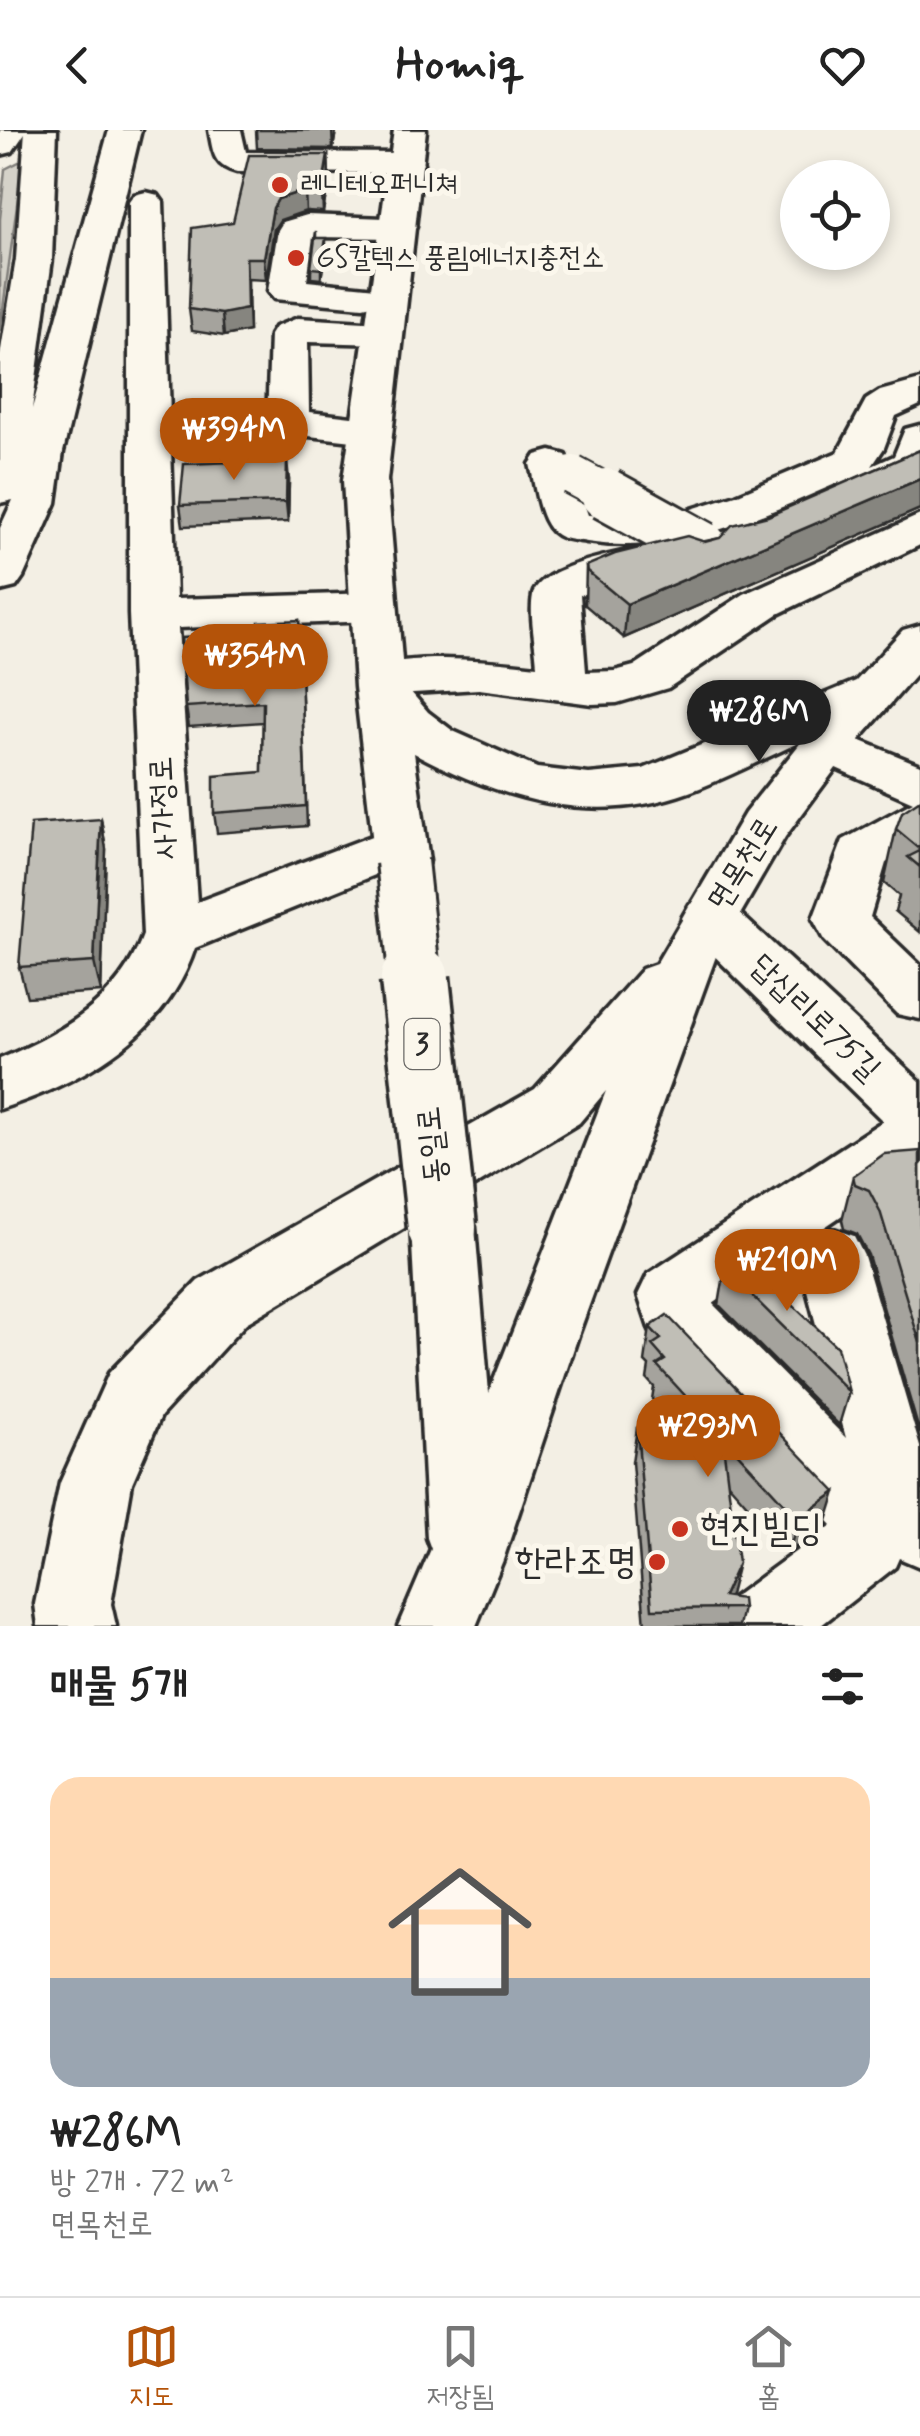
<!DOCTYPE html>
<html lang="ko">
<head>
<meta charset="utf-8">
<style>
	:root { --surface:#fff; --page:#f6f6f6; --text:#222; --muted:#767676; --line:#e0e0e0; --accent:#b45309 }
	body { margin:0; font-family:Mynerve,"Poor Story",sans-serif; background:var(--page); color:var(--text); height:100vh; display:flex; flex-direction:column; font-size:38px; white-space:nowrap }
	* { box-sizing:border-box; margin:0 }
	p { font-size:32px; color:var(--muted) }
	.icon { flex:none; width:55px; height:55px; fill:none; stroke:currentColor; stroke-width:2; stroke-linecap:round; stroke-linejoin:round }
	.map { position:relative; height:1496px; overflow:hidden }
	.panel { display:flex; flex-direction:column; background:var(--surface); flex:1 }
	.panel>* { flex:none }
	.buttons { position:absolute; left:780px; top:30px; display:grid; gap:20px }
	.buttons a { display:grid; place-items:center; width:110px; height:110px; border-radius:50%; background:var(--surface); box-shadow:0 5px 15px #0003; font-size:50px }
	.price { position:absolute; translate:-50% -85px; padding:0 22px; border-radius:35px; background:var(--accent); color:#fff; font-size:32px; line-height:65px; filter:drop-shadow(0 2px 5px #0008) }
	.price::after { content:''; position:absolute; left:50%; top:60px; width:30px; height:22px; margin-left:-15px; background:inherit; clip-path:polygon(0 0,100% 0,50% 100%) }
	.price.active { background:#222; color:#fff }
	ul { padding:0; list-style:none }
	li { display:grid; align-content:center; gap:20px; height:530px; padding:0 50px }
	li+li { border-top:2px solid var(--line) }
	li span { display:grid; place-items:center; height:310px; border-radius:30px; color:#555 }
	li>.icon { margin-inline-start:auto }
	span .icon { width:180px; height:180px; fill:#fffc; stroke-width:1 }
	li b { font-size:42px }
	h2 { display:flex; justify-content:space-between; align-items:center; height:120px; padding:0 50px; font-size:42px }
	header { display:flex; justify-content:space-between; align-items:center; height:130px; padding:0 50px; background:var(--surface); font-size:45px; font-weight:700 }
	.dock { display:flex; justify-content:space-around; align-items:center; height:140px; border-top:2px solid var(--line); background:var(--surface); font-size:28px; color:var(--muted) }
	.dock a { display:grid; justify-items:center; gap:5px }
	.dock .active { color:var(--accent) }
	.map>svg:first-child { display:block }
	.green { fill:#d5d2c9; stroke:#807e7a; stroke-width:2.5 }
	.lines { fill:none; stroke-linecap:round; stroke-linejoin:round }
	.minor-casing { stroke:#2b2b2b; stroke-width:7 }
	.major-casing { stroke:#2b2b2b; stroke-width:7 }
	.highway-casing { stroke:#2b2b2b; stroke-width:7 }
	.minor { fill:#fbf7ec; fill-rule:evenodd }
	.major { fill:#fbf7ec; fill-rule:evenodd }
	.highway { fill:#fbf7ec; fill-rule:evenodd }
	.minor-bridge-far1-casing { stroke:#2b2b2b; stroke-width:42; stroke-linecap:butt }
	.minor-bridge-casing { stroke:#2b2b2b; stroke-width:56; stroke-linecap:butt }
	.major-bridge-far1-casing { stroke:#2b2b2b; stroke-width:56; stroke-linecap:butt }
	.major-bridge-casing { stroke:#2b2b2b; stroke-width:75; stroke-linecap:butt }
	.minor-bridge-far1 { stroke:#fbf7ec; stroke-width:38 }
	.minor-bridge { stroke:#fbf7ec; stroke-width:50 }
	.major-bridge-far1 { stroke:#fbf7ec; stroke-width:50 }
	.major-bridge { stroke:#fbf7ec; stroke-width:68 }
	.wall { fill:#a5a39d; stroke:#2b2b2b; stroke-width:2.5 }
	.shaded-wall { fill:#86857f; stroke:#2b2b2b; stroke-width:2.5 }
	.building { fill:#c0beb6; stroke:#2b2b2b; stroke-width:2.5 }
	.poi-dot { fill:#c8321e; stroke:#fbf7ec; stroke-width:4 }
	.labels { text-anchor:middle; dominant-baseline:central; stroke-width:10; stroke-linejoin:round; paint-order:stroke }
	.far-poi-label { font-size:28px; fill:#2b2b2b; stroke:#fbf7ec; text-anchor:start }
	.shield { fill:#fbf7ec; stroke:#696865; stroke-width:2.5 }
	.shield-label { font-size:30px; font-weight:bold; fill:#2b2b2b }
	.street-label { font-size:32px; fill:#2b2b2b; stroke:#fbf7ec }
	.near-poi-label { font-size:38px; fill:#2b2b2b; stroke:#fbf7ec; text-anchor:start }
</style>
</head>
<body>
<header><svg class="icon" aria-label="back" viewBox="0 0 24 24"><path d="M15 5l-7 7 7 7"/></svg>Homiq<svg class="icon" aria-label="heart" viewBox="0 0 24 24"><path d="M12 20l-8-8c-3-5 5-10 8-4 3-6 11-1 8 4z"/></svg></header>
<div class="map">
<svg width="920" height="1496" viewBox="0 0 920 1496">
	<rect width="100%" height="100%" fill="#f3efe4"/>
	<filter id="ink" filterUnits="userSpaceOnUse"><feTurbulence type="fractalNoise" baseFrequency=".01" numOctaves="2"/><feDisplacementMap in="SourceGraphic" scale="20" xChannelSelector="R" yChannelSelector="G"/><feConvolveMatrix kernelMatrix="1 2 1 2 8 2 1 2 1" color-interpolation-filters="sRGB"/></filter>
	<g filter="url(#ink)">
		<path class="green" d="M23,30L0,201V89L5,39Z"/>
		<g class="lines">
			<defs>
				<path id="minor" d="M0,0H27L12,22L0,25Z
					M209,0H241L246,22L406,23L418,26L423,33L418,40L406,43L237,42C213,36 213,22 209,0Z
					M146,62L158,65L163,72L176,469L374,463L391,467L397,477L391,487L374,491L178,498L197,772L398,696L417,702L425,715L417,728L195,818C166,906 83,952 0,979V929C62,903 119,871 143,805L129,484V72L134,65Z
					M307,85L411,89L416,97L411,105L398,108L313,107L307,151L376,158L382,166L376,174L363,177L274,169L268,161L278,100L283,92Z
					M298,188L398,194L403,202L398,210L384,214L308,212L309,282L386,291L392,300L386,309L371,313L273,302L267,293L270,205L275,197Z
					M920,250V275L896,286L884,318L872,336L894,326L905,299L920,295V346C895,358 870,375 842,368L835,359L840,352C760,387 676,426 587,412C578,410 565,410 557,405C538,394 535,353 530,334L536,325L551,321L566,325L588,385L646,388L679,383L736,365L838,322L866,270L880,261Z
					M920,385V415L778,484L668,558L617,573L592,574L479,559L380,565L363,560L355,549L363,538C418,524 481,529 537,536C536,514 529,486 533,465C539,434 631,421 659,414L675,418L682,428L675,438L580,465L586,542L615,541L634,536L744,464Z
					M827,597L920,635V712L886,733L870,787L920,835V889L897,884L824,810L813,789L843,710L913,672L809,626L801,614L809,602Z
					M710,768L730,774L920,951V1032L816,1103L831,1098L854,1106L864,1126L920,1317V1437L899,1428L895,1437L820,1496H719L731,1469L832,1395L650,1201L638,1165L648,1144L883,991L690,802L682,788L690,774ZM805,1110L798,1126L846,1308L713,1174Z"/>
				<path id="major" d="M394,0H426L387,350L404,554L428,582L453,601L537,638L589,644L643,639L856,551L903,500L920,495V540L845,626L785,707L716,826L579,1203L503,1430L476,1496H398L431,1419L427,1408L411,1094L246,1193L161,1286L132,1353L111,1474L116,1496H38L35,1474L60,1353L109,1243L198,1151L535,959L642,839L656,834L745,683L802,611C765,628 727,648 689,662C593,697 500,669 414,623L429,731L421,744L402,750L383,744L375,731L355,557L343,350ZM606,961L489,1263L475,1097L465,1078L448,1072L579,993Z"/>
				<path id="highway" d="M25,0H57L52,129L32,279L109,0H141L63,322L56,373L23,447L16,457L0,461V398L13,370L0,373V226L16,129Z"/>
			</defs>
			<use href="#minor" class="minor-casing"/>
			<use href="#major" class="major-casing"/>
			<use href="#highway" class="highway-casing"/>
			<use href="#minor" class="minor"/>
			<use href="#major" class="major"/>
			<use href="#highway" class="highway"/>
			<defs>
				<path id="minor-bridge-far1" d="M572,345L611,366"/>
				<path id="minor-bridge" d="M606,364L702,417"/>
				<path id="major-bridge-far1" d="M402,731L415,852"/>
				<path id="major-bridge" d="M415,849L442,1097"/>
			</defs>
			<use href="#minor-bridge-far1" class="minor-bridge-far1-casing"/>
			<use href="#minor-bridge" class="minor-bridge-casing"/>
			<use href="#major-bridge-far1" class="major-bridge-far1-casing"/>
			<use href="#major-bridge" class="major-bridge-casing"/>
			<use href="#minor-bridge-far1" class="minor-bridge-far1"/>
			<use href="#minor-bridge" class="minor-bridge"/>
			<use href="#major-bridge-far1" class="major-bridge-far1"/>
			<use href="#major-bridge" class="major-bridge"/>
		</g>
		<path class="wall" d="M256,0H336L333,19L257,18Z
			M328,25L329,46L323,82L306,81L280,90L274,99L266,150L248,149L249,201L224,206L192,201L189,179L233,92Z
			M316,108L326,117L321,149L311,148V138Z
			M920,320V379L624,508L585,475L586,436L720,408Z
			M289,350L288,392L183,396L180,375Z
			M299,490L307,696L217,703L214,683L262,642L263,592L189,597L186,577L259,504Z
			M920,670V802L895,781L899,766L884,753L896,699Z
			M101,689L106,719L101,862L27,867L19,837Z
			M920,1021V1304L868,1125L857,1104L844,1099L842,1090L853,1046Z
			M725,1139L769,1153L849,1262L839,1295L719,1175Z
			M650,1197L826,1394L789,1422L728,1353L729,1467L743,1478L739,1496H645L632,1332L637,1298H679L652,1269L654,1257L647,1249L649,1236L645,1232Z"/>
		<path class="shaded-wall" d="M332,0H336L333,19Z
			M328,25L329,46L323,82L322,61Z
			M305,60L306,81L280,90L274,99L266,150L264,128L273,78L278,69Z
			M326,108V117L321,149V139Z
			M246,128L249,201L224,206L222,184Z
			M287,330L289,350L288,392L286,372Z
			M920,349V379L624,508L627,474Z
			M101,689L106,719L101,862L94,832Z
			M836,1362L826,1394L789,1422L798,1389Z
			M738,1433L730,1465L724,1478L723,1466Z"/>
		<path class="building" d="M249,25H328L322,61L305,60L278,69L273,78L264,128H246L247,179L222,184L189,179L192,98L233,92Z
			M316,101V108H326L321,139L311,138Z
			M920,320V349L627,474L587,441L586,436L615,424L687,406L705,412L720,408L732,395L768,386Z
			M287,330L286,372L180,375L184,334Z
			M299,490L306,676L214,683V646L262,642L263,572L186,577L181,508L259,504V492Z
			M920,670V719L896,699L902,682Z
			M101,689L94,832L19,837L31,694Z
			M920,721V737L908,727Z
			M920,1021V1213L880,1081L869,1060L855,1054L853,1046L884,1024Z
			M751,1122L771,1140L763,1147L837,1217L849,1262L725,1139Z
			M667,1185L836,1362L798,1389L722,1306L738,1433L723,1466L742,1469L743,1478L652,1479L637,1298H715L657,1235L665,1230L652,1215L661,1209L650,1197Z"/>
	</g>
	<g class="poi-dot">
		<circle cx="280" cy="55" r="10"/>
		<circle cx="296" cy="128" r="10"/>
		<circle cx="680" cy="1399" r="10"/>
		<circle cx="657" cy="1432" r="10"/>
	</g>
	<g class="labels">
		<g class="far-poi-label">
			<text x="300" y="55">레니테오퍼니쳐</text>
			<text x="316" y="128">GS칼텍스 풍림에너지충전소</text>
		</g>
		<rect class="shield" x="404.5" y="889" width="35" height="50" rx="8"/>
		<g class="shield-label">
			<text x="422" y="914">3</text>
		</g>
		<g class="street-label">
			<text transform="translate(164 678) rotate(-93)">사가정로</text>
			<text transform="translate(743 734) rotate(-58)">면목천로</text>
			<text transform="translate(815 888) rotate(44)">답십리로75길</text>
			<text transform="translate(433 1015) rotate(-96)">동일로</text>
		</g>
		<g class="near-poi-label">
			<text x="700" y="1399">현진빌딩</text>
			<text x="637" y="1432" text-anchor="end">한라조명</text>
		</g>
	</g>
</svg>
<div class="buttons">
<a><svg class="icon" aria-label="locate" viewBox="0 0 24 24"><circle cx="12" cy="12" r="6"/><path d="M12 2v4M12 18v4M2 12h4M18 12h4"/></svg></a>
</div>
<b class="price" style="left:234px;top:353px">₩394M</b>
<b class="price" style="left:255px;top:579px">₩354M</b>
<b class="price active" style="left:759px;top:635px">₩286M</b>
<b class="price" style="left:787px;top:1184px">₩210M</b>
<b class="price" style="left:708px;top:1350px">₩293M</b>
</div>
<section class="panel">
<h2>매물 5개<svg class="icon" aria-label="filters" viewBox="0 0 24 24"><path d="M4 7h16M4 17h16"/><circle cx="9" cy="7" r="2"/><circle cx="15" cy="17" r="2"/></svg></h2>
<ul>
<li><span style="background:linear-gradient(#ffd9b3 65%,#9aa5b1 0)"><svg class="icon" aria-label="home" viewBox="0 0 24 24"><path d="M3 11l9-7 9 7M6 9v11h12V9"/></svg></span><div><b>₩286M</b><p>방 2개 · 72 m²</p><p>면목천로</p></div></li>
</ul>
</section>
<nav class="dock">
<a class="active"><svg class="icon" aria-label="map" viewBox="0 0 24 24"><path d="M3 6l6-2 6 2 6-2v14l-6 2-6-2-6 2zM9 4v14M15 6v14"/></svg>지도</a>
<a><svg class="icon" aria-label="saved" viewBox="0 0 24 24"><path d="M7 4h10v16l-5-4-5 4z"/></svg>저장됨</a>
<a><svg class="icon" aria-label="home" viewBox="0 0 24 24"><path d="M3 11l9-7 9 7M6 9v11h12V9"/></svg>홈</a>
</nav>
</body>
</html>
